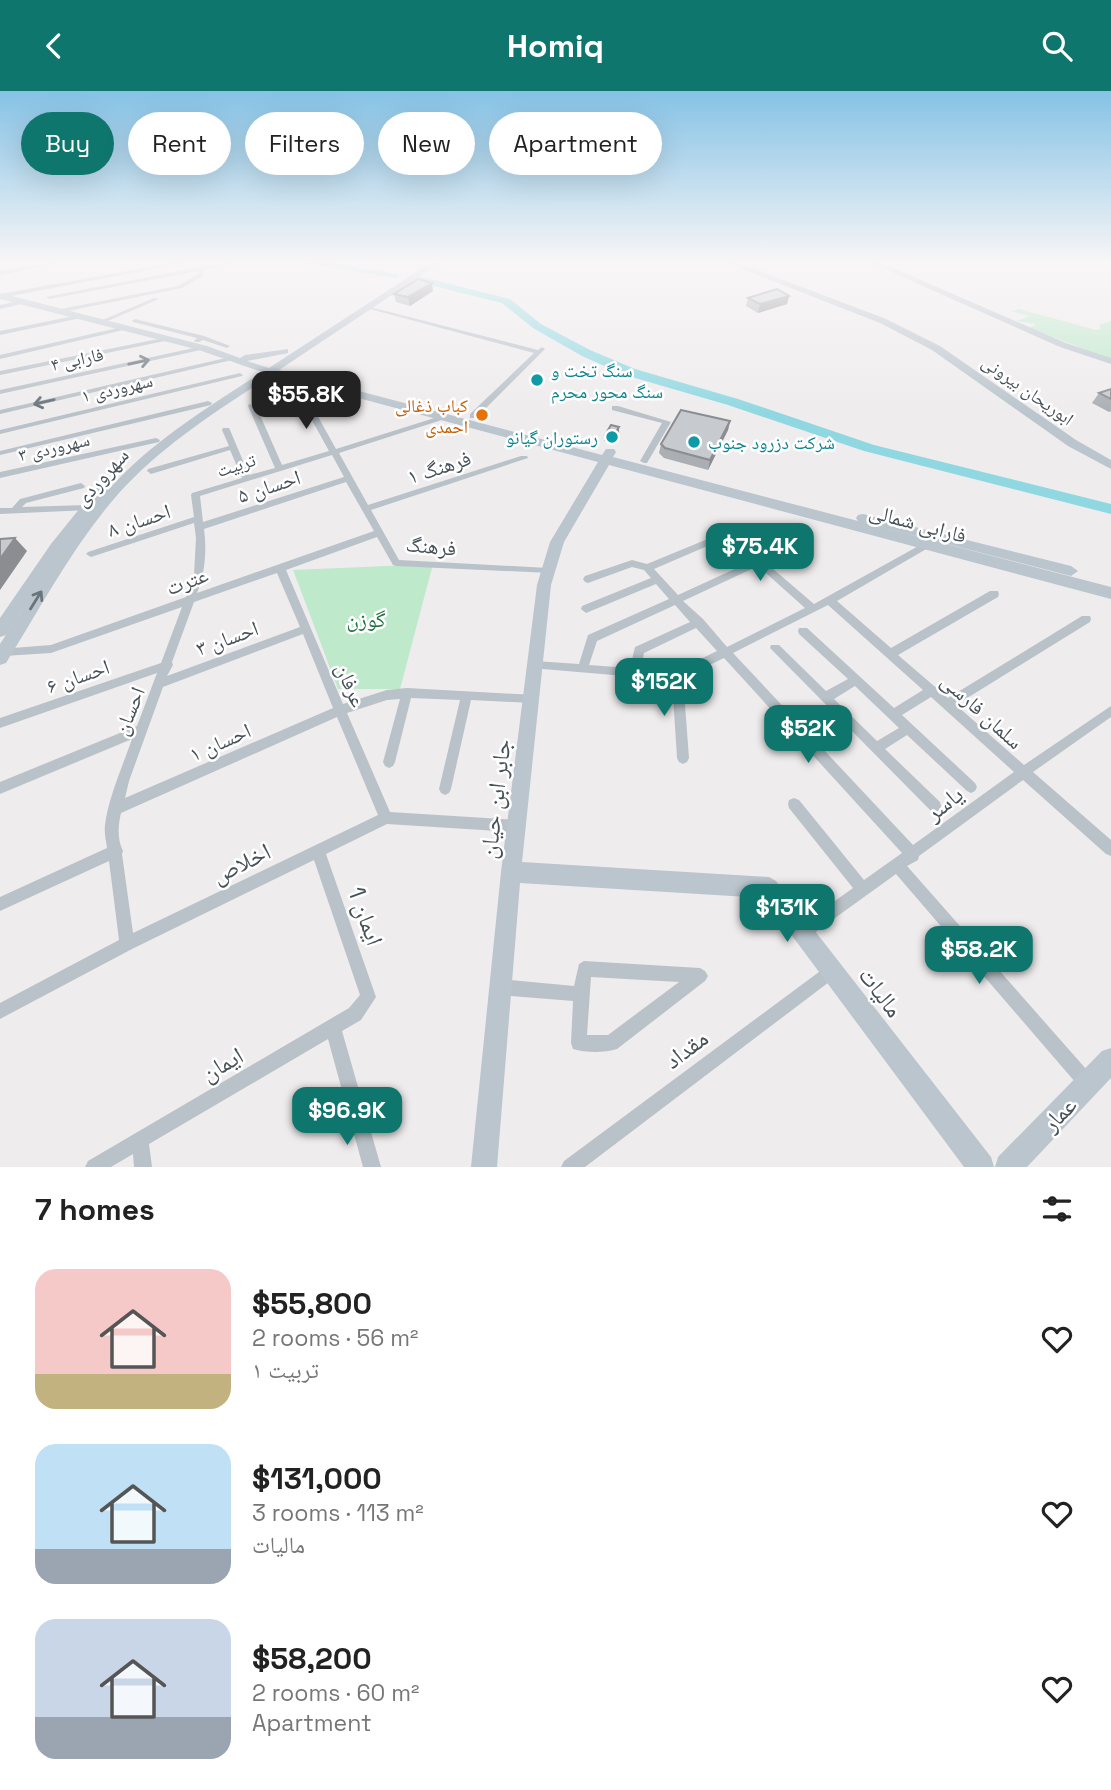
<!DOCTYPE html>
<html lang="en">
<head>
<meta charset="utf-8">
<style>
	:root { --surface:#fff; --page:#f2f2f2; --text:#222; --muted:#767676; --accent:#0f766e }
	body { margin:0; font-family:"Space Grotesk","Noto Naskh Arabic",sans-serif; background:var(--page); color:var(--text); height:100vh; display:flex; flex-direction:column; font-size:26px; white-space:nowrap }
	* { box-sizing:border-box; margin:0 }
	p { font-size:23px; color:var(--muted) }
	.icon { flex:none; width:38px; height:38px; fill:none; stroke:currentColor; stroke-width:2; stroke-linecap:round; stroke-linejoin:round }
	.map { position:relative; height:1076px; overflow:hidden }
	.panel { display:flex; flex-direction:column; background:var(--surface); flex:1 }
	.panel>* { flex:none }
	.guide { position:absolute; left:21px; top:21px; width:700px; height:63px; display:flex; gap:14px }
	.price { position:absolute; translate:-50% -60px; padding:0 16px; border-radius:14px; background:var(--accent); color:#fff; font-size:23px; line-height:46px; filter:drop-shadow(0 2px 4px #0008) }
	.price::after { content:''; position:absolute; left:50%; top:42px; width:21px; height:16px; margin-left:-10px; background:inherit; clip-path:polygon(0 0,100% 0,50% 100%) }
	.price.current { background:#222; color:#fff }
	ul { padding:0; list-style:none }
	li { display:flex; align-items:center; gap:21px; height:175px; padding:0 35px }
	li span { display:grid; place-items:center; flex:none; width:196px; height:140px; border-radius:21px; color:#555 }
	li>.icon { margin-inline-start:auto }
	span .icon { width:84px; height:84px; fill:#fffc; stroke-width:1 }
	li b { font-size:30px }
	h2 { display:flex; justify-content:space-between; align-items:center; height:84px; padding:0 35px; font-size:30px }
	.tag { padding:0 24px; border-radius:32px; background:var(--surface); box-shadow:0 7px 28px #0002; font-size:24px; line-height:63px }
	.tag.current { background:var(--accent); color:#fff }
	header { display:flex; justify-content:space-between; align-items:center; height:91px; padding:0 35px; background:var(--accent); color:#fff; font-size:32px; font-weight:700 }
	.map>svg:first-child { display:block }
	.green { fill:#bee9cb }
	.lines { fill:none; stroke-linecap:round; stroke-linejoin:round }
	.river { fill:#90d8e1; fill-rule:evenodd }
	.street { fill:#b9c2c8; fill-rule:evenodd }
	.secondary { fill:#bac5cd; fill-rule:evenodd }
	.wall { fill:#abaeb2 }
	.shaded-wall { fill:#8b8d91 }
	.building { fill:#c7cacf; stroke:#8b8d91; stroke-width:2 }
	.oneway { stroke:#69737a }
	.oneway2 { stroke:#6a747b }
	.culture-dot { fill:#0f9aa8; stroke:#fff; stroke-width:2.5 }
	.food-dot { fill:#e8710a; stroke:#fff; stroke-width:2.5 }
	.labels { text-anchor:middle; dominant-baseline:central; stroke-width:5; stroke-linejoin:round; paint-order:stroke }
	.far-street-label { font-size:18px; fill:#475158; stroke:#fff }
	.far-culture-label { font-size:18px; fill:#0d838f; stroke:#fff; text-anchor:start }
	.far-food-label { font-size:18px; fill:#c56008; stroke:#fff; text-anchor:end }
	.street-label { font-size:21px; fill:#475158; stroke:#fff }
	.park-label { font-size:21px; fill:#207040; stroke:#fff }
	.near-street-label { font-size:24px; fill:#475158; stroke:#fff }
</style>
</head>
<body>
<header><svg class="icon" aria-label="back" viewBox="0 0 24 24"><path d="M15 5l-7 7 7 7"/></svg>Homiq<svg class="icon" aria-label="search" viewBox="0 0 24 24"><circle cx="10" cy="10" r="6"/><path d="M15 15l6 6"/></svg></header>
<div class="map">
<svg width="1111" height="1076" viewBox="0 0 1111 1076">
	<rect width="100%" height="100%" fill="#efeced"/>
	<path class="green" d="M1019,218L1096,239L1101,238L1099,234L1111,230V268L1029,237L1036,233L1017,230L1029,225L1011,220Z
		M433,473L400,598H338L293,479Z"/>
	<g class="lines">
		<path class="river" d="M306,172H333L400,184L395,187Z
			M418,185L510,208L541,233L590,259L635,278L738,308L874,354L1111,413V423L864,360L728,314L625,284L582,265L533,237L502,212L414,190L413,188Z"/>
		<path class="street" d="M48,172H61L0,184V180Z
			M172,172H185L0,207V203Z
			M221,172H234L204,179L203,185L182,197L58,222L56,221V219L178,195L198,183V180L49,208L46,206Z
			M154,207L159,208L103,232L98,231Z
			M24,209L27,211L26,212L0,218V214Z
			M366,215L538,259L542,256L545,258L476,327H470V323L534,262L366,217Z
			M79,224L82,226L81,227L0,244V240Z
			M135,228L204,245L230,255L227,257L203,249L199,251H195L194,250L197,247L133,231L132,230Z
			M126,235L128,236V238L0,268V264Z
			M168,246L171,248L170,249L0,284V280Z
			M203,255L206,257L205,258L0,303V299Z
			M230,266L233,268L232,269L0,323V319Z
			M240,282L243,284L242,285L0,343V339Z
			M300,304L307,306L336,358L444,324L451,326L339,362L368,414L521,365H527L528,367L371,419L399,469L548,477L551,478L553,480L551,482L396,475L393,474L377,446L286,479L343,613L387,599L407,597L535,604L537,607L535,610L531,612L471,609L451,698L449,702L445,704L441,702L439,698L460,609L411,607L395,671L393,675L389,677L385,675L383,671L400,608L387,609L347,622L390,721L516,729L521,730L523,735L521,740L516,741L387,733L326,763L376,906L361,929L342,940L381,1076H363L328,948L149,1053L152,1076H134L133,1063L111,1076H85L88,1070L349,917L360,904L314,769L132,858L0,928V912L119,849L109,770L0,820V806L107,757C106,750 104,742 105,734C108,708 123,674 132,648L0,703V691L137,635L157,582L0,637V627L161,572L182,516L51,562L4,565L0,564V558L51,554L186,506L194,484L196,447L194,432L91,466L86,463L88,461L194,426L191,404L192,402L242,387L230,359L151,383L147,380L148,378L229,355L222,339L223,337H229L230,339L249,384L275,377L248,315L249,313L256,315L282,374L329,360L299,306ZM332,364L344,386L203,431L200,405ZM346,391L374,440L197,502C205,482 207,460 204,438ZM277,482L300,536L167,585L173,574L172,571L194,511ZM303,543L333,617L125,707L129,690L163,596ZM337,626L378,724L133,842L122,763L123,760C117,748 118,735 121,722Z
			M208,310L212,312L211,314L0,364V360Z
			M612,315H618L671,331L647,372H644L640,370L662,332L612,319Z
			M156,347L160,349L159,351L0,387V381Z
			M81,392L85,395L84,397L26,412L22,416L86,414L90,417L89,419L0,423V417H12L20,408Z
			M727,440L730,441L814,513L922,453H928L930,455L928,457L837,510L891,557L990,500H998L999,503L998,506L898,564L948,607L1082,525H1090L1091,528L1090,531L956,614L1024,674L1111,615V626L1033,681L1111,749V765L1106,763L1023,689L919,765L918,769L907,775L1094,987L1096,993L1094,999L1088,1001L1082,999L896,783L810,845L805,847L800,845L798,840L800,835L853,797L789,717L788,713L789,709L794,707L799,709L864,789L902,762L724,567L683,587L689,667L687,671L683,673L679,671L677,667L672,589L531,577L530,574L531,571L535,570L579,573L588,544L669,508L656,493L586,522L581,518L582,515L651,487L644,479L632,476L588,492L585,491L583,488L585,485L632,469L647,473ZM726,447L752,470L678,504L654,478ZM758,475L805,517L727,556L703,528L683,510ZM675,514L690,531L635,556L630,577L589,574L597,550ZM828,514L923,599L894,617L807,537H799L798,540L799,543L848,588L826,600L779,554H771L770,557L930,719L935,721L940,719L941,715L940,711L885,658L907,644L967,700L971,702L975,700L977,696L975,692L902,624L931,606L1014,681L913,754L733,562ZM696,537L717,560L676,580L641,578L644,562ZM855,595L899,637L877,650L834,608Z
			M584,870L700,877L705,880L708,885L705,890L617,958C605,962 585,962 573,958L571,952L573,910L500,904L495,901L492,896L495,891L500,888L574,895L579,873ZM591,886L679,891L608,944H587Z
			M832,872L837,875L840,880L837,885L585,1076H561L564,1070L827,875Z"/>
		<path class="secondary" d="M430,172H440L279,279L602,364L606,358H614L616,361L613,366L1111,496V508L609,374L564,451L551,494L522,771L769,786L776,790L991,1066L994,1076H964L764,807L520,792L497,1076H471L501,781L537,494L550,451L598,371L272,284C218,319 163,354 119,402C74,453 42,514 6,572L0,574V553L63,457L6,544L0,546V527L51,453L97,396L102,395L108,399C152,350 208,316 262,281L199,259L0,208V202L207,255L240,267L245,264L288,258V262L247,270L269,277Z
			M727,172H739L886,228L940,255L1076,349L1111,369V378L1068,355L932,259L880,232Z
			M871,172H882L1066,252L1111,267V273L1060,256Z
			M863,423L1071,475L1078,480L1071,485L858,430L856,427L858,424Z
			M1111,957V987L1027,1076H995L998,1066L1102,960Z"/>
	</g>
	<path class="wall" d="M433,200L410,215L396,211L394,203Z
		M789,205L787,213L758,222L746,215L748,207Z
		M1111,298V320L1109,321L1092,312L1099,302Z
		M730,330L728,339L708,379L664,367L659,362L661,353Z
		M619,343L613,352L604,350L605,344Z"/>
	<path class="shaded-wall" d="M432,192L433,200L410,215L408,206Z
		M789,205L787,213L758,222L760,213Z
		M730,330L728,339L708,379L710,369Z
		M619,336V343L613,352V346Z
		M15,447L27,460L0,499V468Z"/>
	<path class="building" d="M418,188L432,192L408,206L394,203Z
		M777,198L789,205L760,213L748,207Z
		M1111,298V308L1099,302Z
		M681,319L730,330L710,369L665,357L661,353Z
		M611,334L619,336L613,346L605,344Z
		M15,447L0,468V448Z"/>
	<defs><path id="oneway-shaft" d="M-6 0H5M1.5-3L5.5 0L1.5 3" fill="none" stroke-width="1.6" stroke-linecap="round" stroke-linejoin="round" transform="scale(1.75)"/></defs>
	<g class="oneway">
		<use href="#oneway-shaft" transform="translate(139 271) rotate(-12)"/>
		<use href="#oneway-shaft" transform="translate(44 311) rotate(167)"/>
	</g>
	<use class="oneway2" href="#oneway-shaft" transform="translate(36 509) rotate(-58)"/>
	<linearGradient id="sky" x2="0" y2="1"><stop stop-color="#85c2e5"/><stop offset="0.53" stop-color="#f8f6f7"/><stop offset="1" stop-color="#f8f6f7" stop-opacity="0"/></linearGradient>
	<rect width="1111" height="323" fill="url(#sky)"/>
	<g class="culture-dot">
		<circle cx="537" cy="289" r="7"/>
		<circle cx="612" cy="346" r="7"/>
		<circle cx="694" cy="351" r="7"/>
	</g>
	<circle class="food-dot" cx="482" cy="324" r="7"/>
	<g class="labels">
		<g class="far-street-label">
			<text transform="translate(77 268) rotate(-12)">فارابی ۴</text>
			<text transform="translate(117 297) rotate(-13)">سهروردی ۱</text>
			<text transform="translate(1028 299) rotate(35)">ابوریحان بیرونی</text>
			<text transform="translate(54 356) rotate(-13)">سهروردی ۳</text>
			<text transform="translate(236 374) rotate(-18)">تربیت</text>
		</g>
		<g class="far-culture-label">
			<text x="551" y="279">سنگ تخت و<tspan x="551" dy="21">سنگ محور محرم</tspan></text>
			<text x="598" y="346" text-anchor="end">رستوران گیانو</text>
			<text x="708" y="351">شرکت دزرود جنوب</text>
		</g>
		<g class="far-food-label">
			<text x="468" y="314">کباب ذغالی<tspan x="468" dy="21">احمدی</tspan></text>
		</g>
		<g class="street-label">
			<text transform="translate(439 376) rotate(-18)">فرهنگ ۱</text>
			<text transform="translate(101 386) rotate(-48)">سهروردی</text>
			<text transform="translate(269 395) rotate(-18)">احسان ۵</text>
			<text transform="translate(139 429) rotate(-18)">احسان ۸</text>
			<text transform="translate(918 432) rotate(15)">فارابی شمالی</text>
			<text transform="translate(431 455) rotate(5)">فرهنگ</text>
			<text transform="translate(187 490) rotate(-20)">عترت</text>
			<text transform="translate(227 547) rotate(-20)">احسان ۳</text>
			<text transform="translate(78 585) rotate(-19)">احسان ۶</text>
			<text transform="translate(351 594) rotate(67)">عرفان</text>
			<text transform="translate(129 620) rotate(-68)">احسان</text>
			<text transform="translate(982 620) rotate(42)">سلمان فارسی</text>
			<text transform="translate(220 651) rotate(-24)">احسان ۱</text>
		</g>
		<g class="park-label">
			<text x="366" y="528">گوزن</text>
		</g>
		<g class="near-street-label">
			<text transform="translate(495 708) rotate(-83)">جابر ابن حیان</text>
			<text transform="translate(944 712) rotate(-38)">یاسر</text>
			<text transform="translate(241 772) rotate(-26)">اخلاص</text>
			<text transform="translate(366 825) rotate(70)">ایمان 1</text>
			<text transform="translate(881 901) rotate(53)">مالیات</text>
			<text transform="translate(686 958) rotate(-37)">مقداد</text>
			<text transform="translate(222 973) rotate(-30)">ایمان</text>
			<text transform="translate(1059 1023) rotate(-46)">عمار</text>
		</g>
	</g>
</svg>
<b class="price current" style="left:306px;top:340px">$55.8K</b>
<b class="price" style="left:760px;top:492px">$75.4K</b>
<b class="price" style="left:664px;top:627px">$152K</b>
<b class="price" style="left:808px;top:674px">$52K</b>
<b class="price" style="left:787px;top:853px">$131K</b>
<b class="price" style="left:979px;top:895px">$58.2K</b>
<b class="price" style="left:347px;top:1056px">$96.9K</b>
<div class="guide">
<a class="tag current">Buy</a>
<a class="tag">Rent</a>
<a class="tag">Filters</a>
<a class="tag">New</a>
<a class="tag">Apartment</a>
</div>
</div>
<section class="panel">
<h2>7 homes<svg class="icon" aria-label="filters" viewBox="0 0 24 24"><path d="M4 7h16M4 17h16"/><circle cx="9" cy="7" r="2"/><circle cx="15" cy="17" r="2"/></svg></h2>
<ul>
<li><span style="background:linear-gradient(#f6c9c9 75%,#c2b280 0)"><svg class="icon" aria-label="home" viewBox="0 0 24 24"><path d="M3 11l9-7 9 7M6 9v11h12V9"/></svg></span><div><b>$55,800</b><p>2 rooms · 56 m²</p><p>تربیت ۱</p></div><svg class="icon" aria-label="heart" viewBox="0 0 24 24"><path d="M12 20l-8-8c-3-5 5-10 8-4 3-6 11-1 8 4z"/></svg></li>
<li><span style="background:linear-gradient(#bfe0f5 75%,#9aa5b1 0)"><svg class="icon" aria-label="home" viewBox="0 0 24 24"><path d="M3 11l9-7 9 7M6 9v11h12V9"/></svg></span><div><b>$131,000</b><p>3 rooms · 113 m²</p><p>مالیات</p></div><svg class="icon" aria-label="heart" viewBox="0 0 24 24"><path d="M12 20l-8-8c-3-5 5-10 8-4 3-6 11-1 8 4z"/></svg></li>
<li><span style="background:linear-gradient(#c9d6e8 70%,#9aa5b1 0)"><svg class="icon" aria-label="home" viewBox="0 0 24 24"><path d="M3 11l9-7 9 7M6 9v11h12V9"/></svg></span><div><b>$58,200</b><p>2 rooms · 60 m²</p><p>Apartment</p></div><svg class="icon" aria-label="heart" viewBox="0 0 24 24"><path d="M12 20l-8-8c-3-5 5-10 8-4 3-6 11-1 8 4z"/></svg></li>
</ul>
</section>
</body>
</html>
